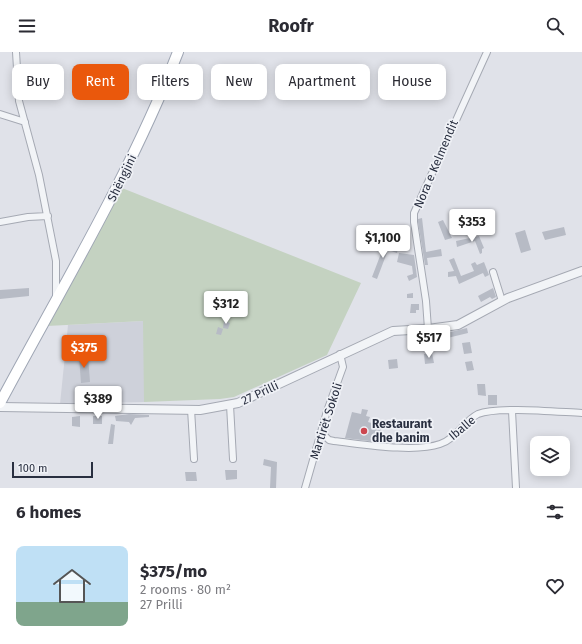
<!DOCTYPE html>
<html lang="en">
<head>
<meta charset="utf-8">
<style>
	:root { --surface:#fff; --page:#f7f7f7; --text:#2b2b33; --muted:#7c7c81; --accent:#ea580c }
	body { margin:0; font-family:"Fira Sans",sans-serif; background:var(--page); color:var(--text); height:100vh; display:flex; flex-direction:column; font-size:15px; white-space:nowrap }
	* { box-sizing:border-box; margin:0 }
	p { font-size:13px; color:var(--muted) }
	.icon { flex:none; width:22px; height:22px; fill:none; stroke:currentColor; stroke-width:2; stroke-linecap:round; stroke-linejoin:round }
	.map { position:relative; height:436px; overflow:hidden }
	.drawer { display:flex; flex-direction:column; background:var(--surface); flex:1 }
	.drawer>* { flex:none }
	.guide { position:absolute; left:12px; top:12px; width:558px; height:36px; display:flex; gap:8px }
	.buttons { position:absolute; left:530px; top:384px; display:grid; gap:8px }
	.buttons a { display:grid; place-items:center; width:40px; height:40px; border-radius:8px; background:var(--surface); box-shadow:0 2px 10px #0003; font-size:20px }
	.scale { position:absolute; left:12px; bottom:10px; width:81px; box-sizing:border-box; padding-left:4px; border:2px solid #292f40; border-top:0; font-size:11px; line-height:14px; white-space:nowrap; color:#292f40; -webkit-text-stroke:3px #eff1f6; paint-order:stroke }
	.price { position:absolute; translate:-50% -34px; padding:0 9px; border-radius:4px; background:#fff; color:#222; font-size:13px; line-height:26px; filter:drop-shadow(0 1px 2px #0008) }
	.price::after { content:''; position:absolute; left:50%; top:24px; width:12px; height:9px; margin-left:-6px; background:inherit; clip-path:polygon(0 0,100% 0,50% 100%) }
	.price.on { background:var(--accent); color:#fff }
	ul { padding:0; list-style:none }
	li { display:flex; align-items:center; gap:12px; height:100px; padding:0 16px }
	li span { display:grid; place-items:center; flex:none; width:112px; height:80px; border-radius:8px; color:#555 }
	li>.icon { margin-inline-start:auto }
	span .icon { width:48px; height:48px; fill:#fffc; stroke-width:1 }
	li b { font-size:17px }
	h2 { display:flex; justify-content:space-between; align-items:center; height:48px; padding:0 16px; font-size:17px }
	.pill { padding:0 14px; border-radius:8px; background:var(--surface); box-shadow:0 2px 10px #0003; font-size:14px; line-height:36px }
	.pill.on { background:var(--accent); color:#fff }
	header { display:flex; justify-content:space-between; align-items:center; height:52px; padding:0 16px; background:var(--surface); font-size:18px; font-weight:700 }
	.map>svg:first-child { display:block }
	.built { fill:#ced1da }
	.green { fill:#c4d2c1 }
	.building { fill:#b7bbc5 }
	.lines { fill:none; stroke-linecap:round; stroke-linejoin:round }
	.minor-casing { stroke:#a5a9b3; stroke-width:8 }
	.tertiary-casing { stroke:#a5a9b3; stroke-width:10 }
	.primary-casing { stroke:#9fa6b4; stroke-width:12 }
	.minor { stroke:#f2f4f7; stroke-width:6 }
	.tertiary { stroke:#f2f4f7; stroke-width:8 }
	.primary { stroke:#fff; stroke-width:10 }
	.poi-dot { fill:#cc464f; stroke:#eff1f6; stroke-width:1.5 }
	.labels { text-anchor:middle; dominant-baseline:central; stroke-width:3.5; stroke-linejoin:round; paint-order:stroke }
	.street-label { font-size:12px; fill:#292f40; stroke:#eff1f6 }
	.poi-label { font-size:12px; font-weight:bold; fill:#292f40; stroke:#eff1f6; text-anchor:start }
</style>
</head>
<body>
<header><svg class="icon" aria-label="menu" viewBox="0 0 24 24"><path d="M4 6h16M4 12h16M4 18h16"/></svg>Roofr<svg class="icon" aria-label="search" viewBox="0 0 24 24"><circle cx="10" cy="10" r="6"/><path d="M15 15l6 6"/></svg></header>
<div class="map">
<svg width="582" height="436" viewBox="0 0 582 436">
	<rect width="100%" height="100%" fill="#e0e2e9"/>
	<path class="built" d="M144,269V350L60,352L68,273Z"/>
	<path class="green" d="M122,136L361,231L327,303L234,345L220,347L144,350L143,269L47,274Z"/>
	<path class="building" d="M422,166L426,200L441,197L442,204L427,206L428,213H425L418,170V167Z
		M443,168L452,186L445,188L438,170Z
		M564,175L566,183L545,188L542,180Z
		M525,178L531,198L521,201L515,181Z
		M479,184L484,196L482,197V201L480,202L475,189L457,195L456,189Z
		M385,191L398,196L397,201L388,198L377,227L372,225Z
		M399,201L414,203L417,225L409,229L407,224L413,222L412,214L397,210Z
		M454,206L461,224L474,219L471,212L475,210L477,213L484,210L489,223L485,225L483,221L459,232L456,224L448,225V220L454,219L449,208Z
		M29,236V244L0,247V238Z
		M493,236L496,245L492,247L490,245L481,250L478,244Z
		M413,241V246H407V242Z
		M411,252H419V258H416V261H410Z
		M224,269L230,271L228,277L223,276Z
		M218,275L223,277L221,283L216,282Z
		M467,276L468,281L435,289L434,284Z
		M470,290L472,301L464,302L462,291Z
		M432,301L434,311L425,312L424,302Z
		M79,304H88L90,330L81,331Z
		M397,307L398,316L389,317L388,308Z
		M472,309L474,318L467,319L465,310Z
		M477,332H485L486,344L478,343Z
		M488,343H497V353H488Z
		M362,357L368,358L366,364L370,365L368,370L382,374L377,390L345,386L352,360L361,362Z
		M129,362L149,363V365L135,366L131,373L129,370L116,369L115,364Z
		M80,364V375L72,374V365Z
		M93,364H102V372H93Z
		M111,372L115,373L113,392H108Z
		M264,407L277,410L276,436H270L271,415L263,413Z
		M225,418H237V427L226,428Z
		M185,420H196L197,429H186Z"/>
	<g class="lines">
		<defs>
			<path id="minor" d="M16,0L19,49L39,123L56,209V246
				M0,62L25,70
				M0,170L28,165L48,164
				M493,220L502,249
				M428,277L426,249L414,170V161L487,0
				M230,353L233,407
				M191,357L194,407
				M512,359L516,436
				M321,380L329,388L334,389C362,392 414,401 440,392C456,387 464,369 478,362C498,354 559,360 582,361
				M305,436L327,359L343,315L340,302"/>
			<path id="tertiary" d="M0,355L200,358L238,351L393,279L428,277L458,273L508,246L582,219"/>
			<path id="primary" d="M0,351C62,235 130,123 178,0"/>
		</defs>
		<use href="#minor" class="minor-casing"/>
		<use href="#tertiary" class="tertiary-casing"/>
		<use href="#primary" class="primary-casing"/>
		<use href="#minor" class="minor"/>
		<use href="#tertiary" class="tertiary"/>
		<use href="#primary" class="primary"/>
	</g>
	<circle class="poi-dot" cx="364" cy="379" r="4"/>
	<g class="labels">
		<g class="street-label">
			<text transform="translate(436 112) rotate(-67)">Nora e Kelmendit</text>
			<text transform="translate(122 126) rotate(-64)">Shëngjini</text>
			<text transform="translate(260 341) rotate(-25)">27 Prilli</text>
			<text transform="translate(326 369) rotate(-72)">Martirët Sokoli</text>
			<text transform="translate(462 376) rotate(-40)">Iballe</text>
		</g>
		<g class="poi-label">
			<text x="372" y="372">Restaurant<tspan x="372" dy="14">dhe banim</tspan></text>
		</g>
	</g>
</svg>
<div class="buttons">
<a><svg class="icon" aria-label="layers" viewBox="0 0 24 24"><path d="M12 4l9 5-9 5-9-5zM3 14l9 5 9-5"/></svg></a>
</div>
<div class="scale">100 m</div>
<b class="price" style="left:472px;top:191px">$353</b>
<b class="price" style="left:383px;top:207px">$1,100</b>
<b class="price" style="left:226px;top:273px">$312</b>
<b class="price" style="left:429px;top:307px">$517</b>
<b class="price on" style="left:84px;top:317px">$375</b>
<b class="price" style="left:98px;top:368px">$389</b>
<div class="guide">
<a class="pill">Buy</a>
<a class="pill on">Rent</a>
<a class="pill">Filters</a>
<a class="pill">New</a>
<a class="pill">Apartment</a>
<a class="pill">House</a>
</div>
</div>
<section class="drawer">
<h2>6 homes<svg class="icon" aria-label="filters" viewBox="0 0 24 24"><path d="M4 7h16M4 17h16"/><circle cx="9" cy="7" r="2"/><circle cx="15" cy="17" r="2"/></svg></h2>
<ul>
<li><span style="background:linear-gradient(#bfe0f5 70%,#7fa58c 0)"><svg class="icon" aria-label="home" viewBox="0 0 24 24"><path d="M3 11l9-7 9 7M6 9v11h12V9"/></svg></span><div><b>$375/mo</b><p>2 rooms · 80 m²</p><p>27 Prilli</p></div><svg class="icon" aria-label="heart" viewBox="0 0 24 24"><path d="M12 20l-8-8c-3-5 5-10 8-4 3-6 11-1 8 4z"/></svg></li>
</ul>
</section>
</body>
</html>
